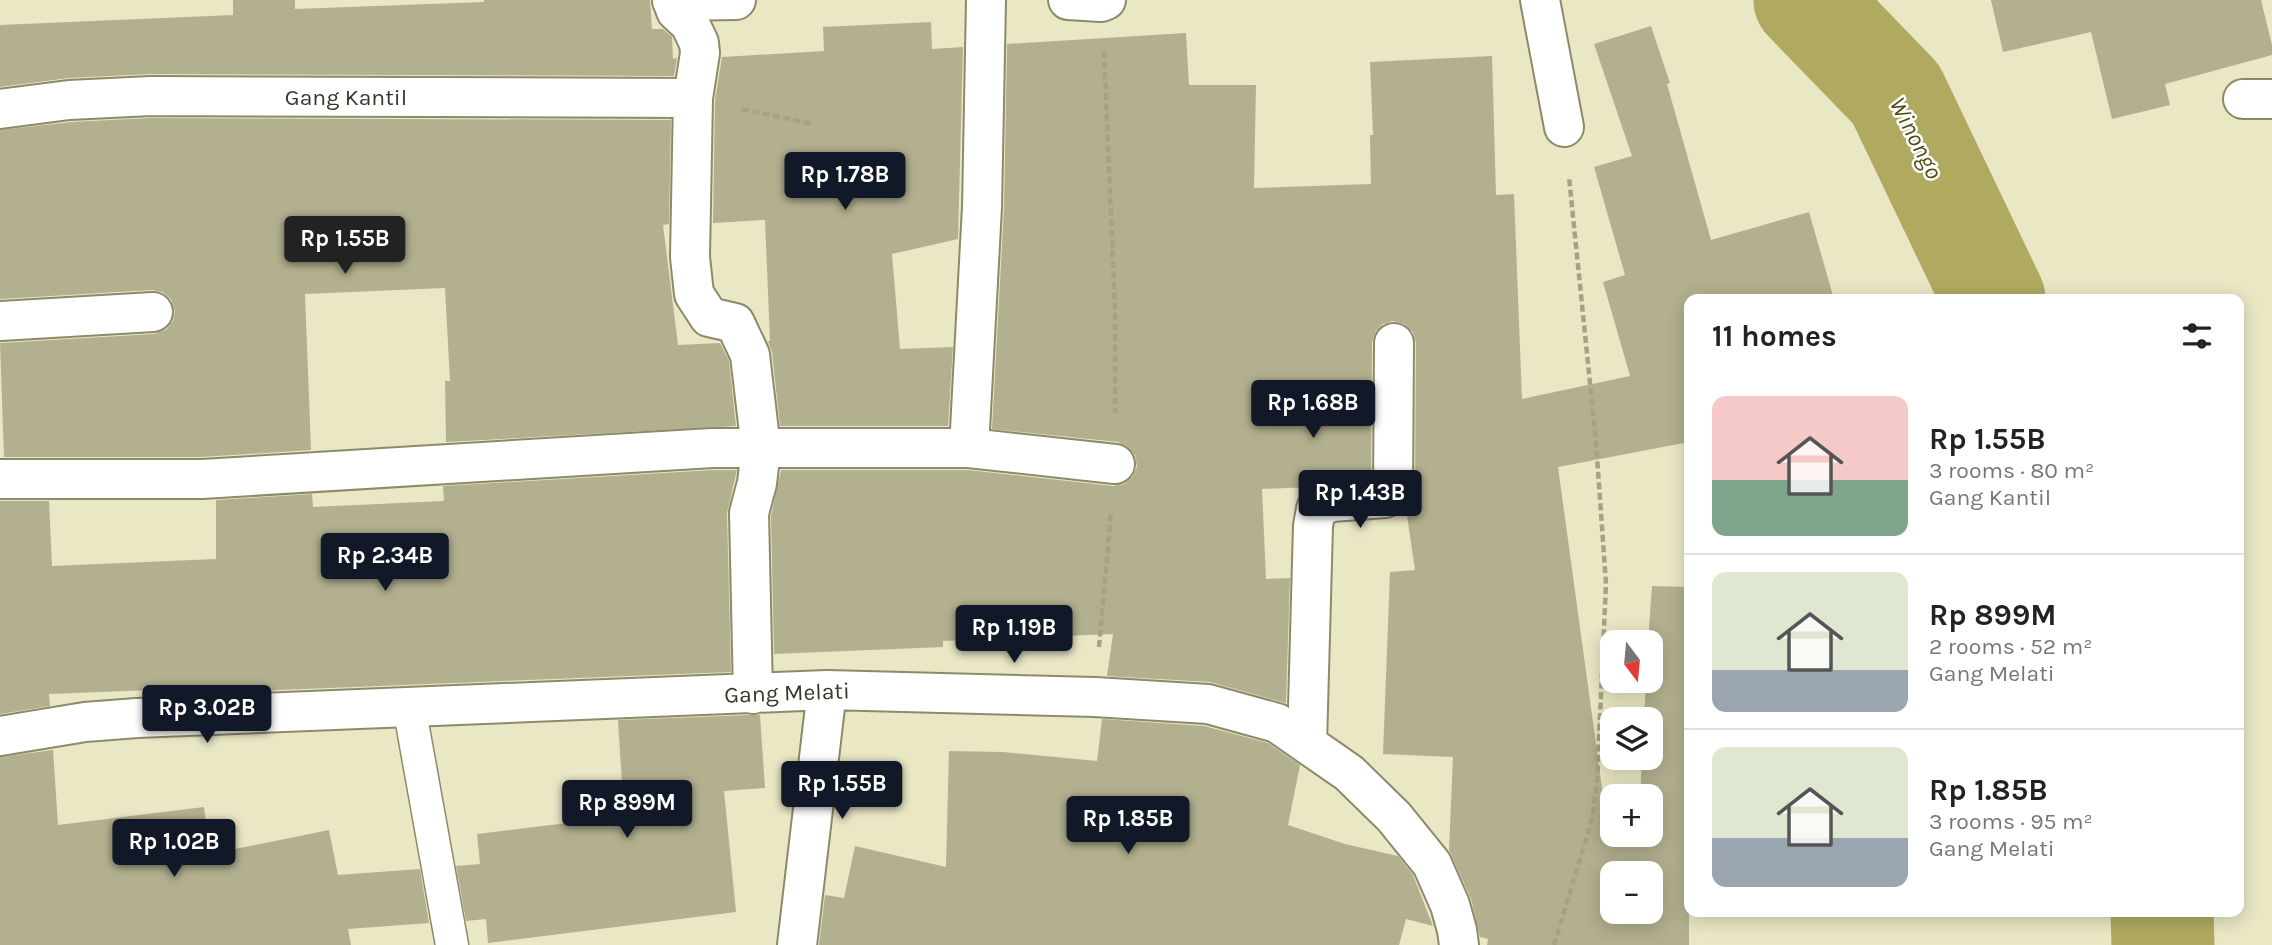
<!DOCTYPE html>
<html lang="en">
<head>
<meta charset="utf-8">
<style>
	:root { --surface:#fff; --page:#f6f6f6; --text:#222; --muted:#767676; --line:#e0e0e0; --accent:#111827 }
	body { margin:0; font-family:Karla,sans-serif; background:var(--page); color:var(--text); height:100vh; display:flex; flex-direction:column; font-size:26px; white-space:nowrap }
	* { box-sizing:border-box; margin:0 }
	p { font-size:23px; color:var(--muted) }
	.icon { flex:none; width:38px; height:38px; fill:none; stroke:currentColor; stroke-width:2; stroke-linecap:round; stroke-linejoin:round }
	.map { position:relative; flex:1; overflow:hidden }
	.sheet { position:absolute; left:1684px; top:294px; width:560px; height:623px; display:flex; flex-direction:column; background:var(--surface); border-radius:14px; box-shadow:0 4px 18px #0003 }
	.sheet>* { flex:none }
	.needle { width:46px; rotate:164deg }
	.tools { position:absolute; left:1600px; top:630px; display:grid; gap:14px }
	.tools a { display:grid; place-items:center; width:63px; height:63px; border-radius:14px; background:var(--surface); box-shadow:0 4px 18px #0003; font-size:35px }
	.price { position:absolute; translate:-50% -60px; padding:0 16px; border-radius:7px; background:var(--accent); color:#fff; font-size:23px; line-height:46px; filter:drop-shadow(0 2px 4px #0008) }
	.price::after { content:''; position:absolute; left:50%; top:42px; width:21px; height:16px; margin-left:-10px; background:inherit; clip-path:polygon(0 0,100% 0,50% 100%) }
	.price.active { background:#222; color:#fff }
	ul { padding:0; list-style:none }
	li { display:flex; align-items:center; gap:21px; height:175px; padding:0 28px }
	li+li { border-top:2px solid var(--line) }
	li span { display:grid; place-items:center; flex:none; width:196px; height:140px; border-radius:14px; color:#555 }
	li>.icon { margin-inline-start:auto }
	span .icon { width:84px; height:84px; fill:#fffc; stroke-width:1 }
	li b { font-size:30px }
	h2 { display:flex; justify-content:space-between; align-items:center; height:84px; padding:0 28px; font-size:30px }
	.map>svg:first-child { display:block }
	.lines { fill:none; stroke-linecap:round; stroke-linejoin:round }
	.river { stroke:#b0aa61; stroke-width:103 }
	.building { fill:#b2b08f; fill-rule:evenodd }
	.service-casing { stroke:#8d8a6a; stroke-width:35 }
	.minor-casing { stroke:#8d8a6a; stroke-width:42 }
	.path { stroke:#a4a388; stroke-width:4.5; stroke-dasharray:7 3.5; stroke-linecap:butt }
	.service { stroke:#fff; stroke-width:32 }
	.minor { stroke:#fff; stroke-width:38 }
	.labels { text-anchor:middle; dominant-baseline:central; stroke-width:5; stroke-linejoin:round; paint-order:stroke }
	.street-label { font-size:23px; fill:#373629; stroke:#fff }
	.water-label { font-size:24px; font-style:italic; fill:#504b12; stroke:#fff }
</style>
</head>
<body>
<div class="map">
<svg width="2272" height="945" viewBox="0 0 2272 945">
	<rect width="100%" height="100%" fill="#e9e7c4"/>
	<g class="lines">
		<path class="river" d="M1805,0L1896,94L1994,299
			M2162,912L2163,945"/>
	</g>
	<path class="building" d="M233,0H295V9L484,2V0H650L652,29H663L672,37L673,59L677,58L674,76L151,74L68,78L0,87V25L233,15Z
		M1991,0H2261L2272,45V55L2165,84L2170,105L2112,119L2091,32L2003,52Z
		M931,22L932,49L963,47L958,239L892,254L900,349L953,347L948,426H780L772,352L768,341H770L765,220L713,223L715,100L722,57L824,51L823,27Z
		M1651,26L1670,83L1667,84L1711,240L1809,212L1834,299H1689V442L1558,467L1609,839L1638,838V835H1650V796H1640L1642,758H1650V719H1644L1646,681H1650V642H1648L1652,586L1689,587V945H1487L1488,939L1480,937L1471,899L1449,850L1453,757L1383,754L1390,572L1415,570L1406,509L1413,501L1415,491L1416,343L1413,332L1404,324L1393,321L1383,324L1376,331L1372,342L1371,477L1329,480L1311,487L1262,489L1266,579L1290,578L1286,703L1210,682L1107,676L1113,634L943,641V647L774,654L771,516L781,470H968L1113,486L1124,484L1132,477L1137,467L1135,455L1128,447L1118,442L992,429L1004,208L1007,44L1186,33L1189,85H1256L1254,188L1371,184L1370,135H1373L1370,62L1492,56L1496,195L1514,194L1522,399L1630,376L1603,282L1625,275L1594,167L1632,156L1594,44ZM1612,873H1650V912H1612Z
		M151,118L671,120L669,224L663,225L678,345L720,343L729,361L736,426L446,442L445,381H450L445,288L305,294L311,450L201,457H4L0,343L154,334L166,330L173,321L175,311L171,299L162,292L152,290L0,299V130L71,122Z
		M713,470H737L727,513L731,672L178,694L177,689L49,694L50,706L0,714V501H49L52,566L216,559V500L312,494L313,507L444,501L443,486Z
		M750,715H760L765,788L724,791L736,912L488,943L486,919L466,921L456,866L480,864L477,834L624,816L618,720Z
		M1102,719L1204,726L1268,743L1300,765L1288,825L1345,844L1398,856L1413,875L1433,926L1406,919L1399,945H819L825,895L844,898L855,846L946,867L949,751L1003,752L1097,761Z
		M53,750L58,825L204,807L210,854L329,830L338,875L420,869L429,923L348,929L351,945H0V757Z"/>
	<g class="lines">
		<defs>
			<path id="service" d="M409,706L452,945"/>
			<path id="minor" d="M672,0L676,11L690,24L699,43L700,53L693,98L690,257L694,294L709,317L735,323L750,355L761,449L757,483L749,513L753,694
				M1068,0L1101,2L1106,0
				M1540,0L1564,127
				M672,1L736,0
				M2243,99H2272
				M0,109L69,100L151,96L693,98
				M0,321L153,312
				M969,448L982,207L986,0
				M0,479H202L712,448H969L1115,464
				M0,736L85,722L137,718L827,690L1095,697L1208,704L1277,723L1349,773L1394,817L1432,864L1450,905L1457,930L1459,945
				M1307,744L1313,526L1316,509L1331,502L1385,498L1393,491L1394,343
				M797,945L827,690"/>
		</defs>
		<use href="#service" class="service-casing"/>
		<use href="#minor" class="minor-casing"/>
		<path class="path" d="M1104,51L1115,309V413
			M742,109L813,124
			M1099,647L1111,513
			M1554,945L1591,823L1597,784L1606,584L1596,442L1569,177"/>
		<use href="#service" class="service"/>
		<use href="#minor" class="minor"/>
	</g>
	<g class="labels">
		<g class="street-label">
			<text x="346" y="97">Gang Kantil</text>
			<text transform="translate(787 693) rotate(-2)">Gang Melati</text>
		</g>
		<g class="water-label">
			<text transform="translate(1916 138) rotate(63)">Winongo</text>
		</g>
	</g>
</svg>
<div class="tools">
<a><svg class="needle" viewBox="-14 -14 28 28"><path d="M0-13l5 13h-10z" fill="#e53935"/><path d="M0 13l5-13h-10z" fill="#767676"/></svg></a>
<a><svg class="icon" aria-label="layers" viewBox="0 0 24 24"><path d="M12 4l9 5-9 5-9-5zM3 14l9 5 9-5"/></svg></a>
<a>+</a>
<a>−</a>
</div>
<b class="price" style="left:845px;top:212px">Rp 1.78B</b>
<b class="price active" style="left:345px;top:276px">Rp 1.55B</b>
<b class="price" style="left:1313px;top:440px">Rp 1.68B</b>
<b class="price" style="left:1360px;top:530px">Rp 1.43B</b>
<b class="price" style="left:385px;top:593px">Rp 2.34B</b>
<b class="price" style="left:1014px;top:665px">Rp 1.19B</b>
<b class="price" style="left:207px;top:745px">Rp 3.02B</b>
<b class="price" style="left:842px;top:821px">Rp 1.55B</b>
<b class="price" style="left:627px;top:840px">Rp 899M</b>
<b class="price" style="left:1128px;top:856px">Rp 1.85B</b>
<b class="price" style="left:174px;top:879px">Rp 1.02B</b>
<section class="sheet">
<h2>11 homes<svg class="icon" aria-label="filters" viewBox="0 0 24 24"><path d="M4 7h16M4 17h16"/><circle cx="9" cy="7" r="2"/><circle cx="15" cy="17" r="2"/></svg></h2>
<ul>
<li><span style="background:linear-gradient(#f6c9c9 60%,#7fa58c 0)"><svg class="icon" aria-label="home" viewBox="0 0 24 24"><path d="M3 11l9-7 9 7M6 9v11h12V9"/></svg></span><div><b>Rp 1.55B</b><p>3 rooms · 80 m²</p><p>Gang Kantil</p></div></li>
<li><span style="background:linear-gradient(#dfe7d0 70%,#9aa5b1 0)"><svg class="icon" aria-label="home" viewBox="0 0 24 24"><path d="M3 11l9-7 9 7M6 9v11h12V9"/></svg></span><div><b>Rp 899M</b><p>2 rooms · 52 m²</p><p>Gang Melati</p></div></li>
<li><span style="background:linear-gradient(#dfe7d0 65%,#9aa5b1 0)"><svg class="icon" aria-label="home" viewBox="0 0 24 24"><path d="M3 11l9-7 9 7M6 9v11h12V9"/></svg></span><div><b>Rp 1.85B</b><p>3 rooms · 95 m²</p><p>Gang Melati</p></div></li>
</ul>
</section>
</div>
</body>
</html>
